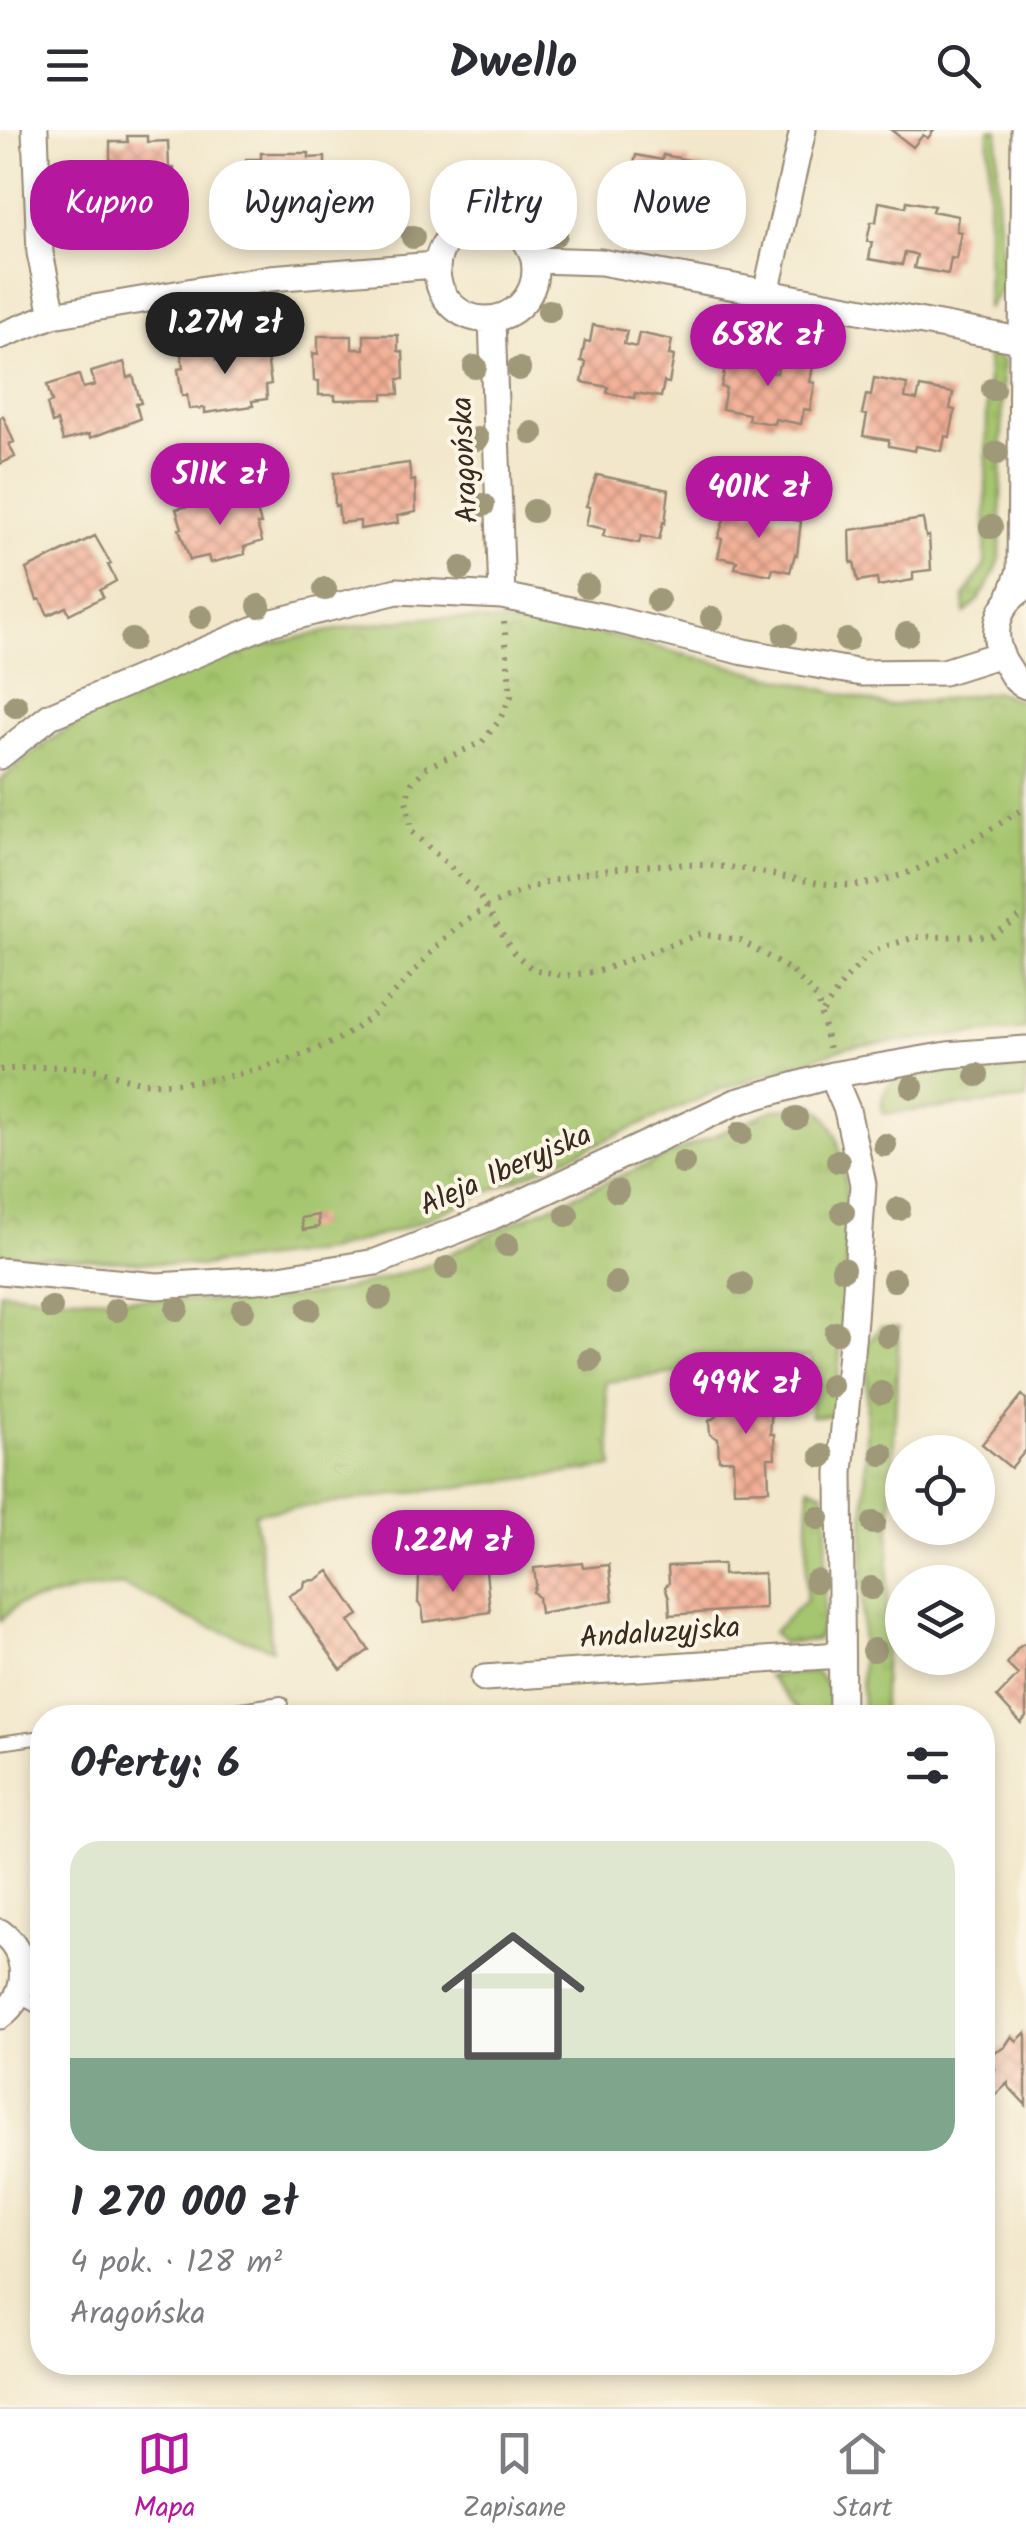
<!DOCTYPE html>
<html lang="pl">
<head>
<meta charset="utf-8">
<style>
	:root { --surface:#fff; --page:#f2f2f3; --text:#2b2b33; --muted:#7c7c81; --line:#e1e1e2; --accent:#b5179e }
	body { margin:0; font-family:Kalam,sans-serif; background:var(--page); color:var(--text); height:100vh; display:flex; flex-direction:column; font-size:38px; white-space:nowrap }
	* { box-sizing:border-box; margin:0 }
	p { font-size:32px; color:var(--muted) }
	.icon { flex:none; width:55px; height:55px; fill:none; stroke:currentColor; stroke-width:2; stroke-linecap:round; stroke-linejoin:round }
	.map { position:relative; flex:1; overflow:hidden }
	.side { position:absolute; left:30px; top:1575px; width:965px; height:670px; display:flex; flex-direction:column; background:var(--surface); border-radius:40px; box-shadow:0 5px 15px #0003 }
	.side>* { flex:none }
	.hud { position:absolute; left:30px; top:30px; width:968px; height:90px; display:flex; gap:20px }
	.buttons { position:absolute; left:885px; top:1305px; display:grid; gap:20px }
	.buttons a { display:grid; place-items:center; width:110px; height:110px; border-radius:50%; background:var(--surface); box-shadow:0 5px 15px #0003; font-size:50px }
	.price { position:absolute; translate:-50% -85px; padding:0 22px; border-radius:35px; background:var(--accent); color:#fff; font-size:32px; line-height:65px; filter:drop-shadow(0 2px 5px #0008) }
	.price::after { content:''; position:absolute; left:50%; top:60px; width:30px; height:22px; margin-left:-15px; background:inherit; clip-path:polygon(0 0,100% 0,50% 100%) }
	.price.active { background:#222; color:#fff }
	ul { padding:0; list-style:none }
	li { display:grid; align-content:center; gap:20px; height:530px; padding:0 40px }
	li span { display:grid; place-items:center; height:310px; border-radius:30px; color:#555 }
	li>.icon { margin-inline-start:auto }
	span .icon { width:180px; height:180px; fill:#fffc; stroke-width:1 }
	li b { font-size:42px }
	h2 { display:flex; justify-content:space-between; align-items:center; height:120px; padding:0 40px; font-size:42px }
	.tag { padding:0 35px; border-radius:40px; background:var(--surface); box-shadow:0 5px 15px #0003; font-size:35px; line-height:90px }
	.tag.active { background:var(--accent); color:#fff }
	header { display:flex; justify-content:space-between; align-items:center; height:130px; padding:0 40px; background:var(--surface); font-size:45px; font-weight:700 }
	.dock { display:flex; justify-content:space-around; align-items:center; height:140px; border-top:2px solid var(--line); background:var(--surface); font-size:28px; color:var(--muted) }
	.dock a { display:grid; justify-items:center; gap:5px }
	.dock .active { color:var(--accent) }
	.map>svg:first-child { display:block }
	.grass { fill:url(#grass-tufts); stroke:#707846; stroke-width:2.5 }
	.park { fill:url(#park-crowns); stroke:#707846; stroke-width:2.5 }
	.building { fill:url(#building-cross-hatch) }
	.lines { fill:none; stroke-linecap:round; stroke-linejoin:round }
	.service-casing { stroke:#968874; stroke-width:16 }
	.minor-casing { stroke:#968874; stroke-width:29 }
	.path { stroke:#968874; stroke-width:6; stroke-dasharray:2.5 8; stroke-linecap:butt }
	.service { stroke:#fff; stroke-width:12 }
	.minor { stroke:#fff; stroke-width:25 }
	.tree { fill:#9f9879 }
	.labels { text-anchor:middle; dominant-baseline:central; stroke-width:8; stroke-linejoin:round; paint-order:stroke }
	.street-label { font-size:30px; fill:#3b2a1e; stroke:#fcf5e5 }
</style>
</head>
<body>
<header><svg class="icon" aria-label="menu" viewBox="0 0 24 24"><path d="M4 6h16M4 12h16M4 18h16"/></svg>Dwello<svg class="icon" aria-label="search" viewBox="0 0 24 24"><circle cx="10" cy="10" r="6"/><path d="M15 15l6 6"/></svg></header>
<div class="map">
<svg width="1026" height="2277" viewBox="0 0 1026 2277">
	<defs>
		<pattern id="grass-tufts" width="24" height="20" patternUnits="userSpaceOnUse" patternTransform="scale(2.5)"><rect width="24" height="20" fill="#a5c56e"/><path d="M3 7l-1-3M5 7V3M7 7l1-3M15 17l-1-3M17 17v-4M19 17l1-3" fill="none" stroke="#8fa95f"/></pattern>
		<pattern id="park-crowns" width="20" height="18" patternUnits="userSpaceOnUse" patternTransform="scale(2.5)"><rect width="20" height="18" fill="#a5c56e"/><path d="M2 6a3 3 0 1 1 6 0M12 15a3 3 0 1 1 6 0" fill="none" stroke="#8fa95f"/></pattern>
		<pattern id="building-cross-hatch" width="8" height="8" patternUnits="userSpaceOnUse" patternTransform="scale(2.5)"><rect width="8" height="8" fill="#f3b098"/><path d="M0 0l8 8M0 8l8-8" fill="none" stroke="#c68f7b"/></pattern>
	</defs>
	<rect width="100%" height="100%" fill="#fcf5e5"/>
	<filter id="ink" filterUnits="userSpaceOnUse"><feTurbulence type="fractalNoise" baseFrequency=".01" numOctaves="2"/><feDisplacementMap in="SourceGraphic" scale="20" xChannelSelector="R" yChannelSelector="G"/><feConvolveMatrix kernelMatrix="1 2 1 2 8 2 1 2 1" color-interpolation-filters="sRGB"/></filter>
	<filter id="wash" filterUnits="userSpaceOnUse"><feTurbulence type="fractalNoise" baseFrequency=".0048" numOctaves="4" result="noise"/><feDisplacementMap in="SourceGraphic" scale="40" xChannelSelector="R" yChannelSelector="G"/><feGaussianBlur stdDeviation="2.25" result="paint"/><feColorMatrix in="noise" values="0 0 0 0 0 0 0 0 0 0 0 0 0 0 0 0 0 1.4 0 .05"/><feComposite in="paint" operator="in"/></filter>
	<g filter="url(#wash)">
		<rect width="100%" height="100%" fill="#f2e7cb"/>
		<path class="grass" d="M989,0H998L997,69L1004,156L987,178Z
			M988,220L1003,231L1000,429C993,448 981,470 965,483L964,467L985,435Z
			M1026,937V969L883,984C880,965 885,956 901,945Z
			M813,974C818,979 826,985 829,991C863,1046 840,1220 834,1286H811V1226L605,1252L613,1337L255,1383L272,1519L189,1489L154,1469L121,1455L80,1460L17,1475L0,1491V1161L43,1166L251,1172L335,1162L421,1138L519,1090L773,980Z
			M881,1197L899,1198L882,1587L864,1588L861,1547L868,1213Z
			M809,1356L823,1362L828,1383L823,1498L816,1510L782,1513L773,1502L806,1470Z
			M816,1542L829,1557L830,1587H805L768,1546Z"/>
		<path class="park" d="M437,487L584,499L888,576L998,562L1026,573V898L847,917L719,960L411,1096L327,1121L202,1136L0,1124V651C110,548 289,498 437,487Z"/>
		<g id="blocks">
			<path class="building" d="M891,0H934L928,8L923,5L913,17Z
				M127,6H147V12L168,11L169,38H174L175,64L170,65V91L155,92V97H128V92H111V59L124,58V46H110V12H128Z
				M261,23H309V28L325,27V42H330L331,69L326,70V86L293,87L292,74H280V87L247,88L246,71H241V44L246,43V29H261Z
				M636,25L662,30L663,25L689,30L688,35L714,40L711,55L717,56L711,83L706,82L704,98L670,91L672,78L660,76L658,89L624,83L628,65L622,64L626,45L631,46Z
				M907,71L934,76L932,81L958,86L956,101L961,102L956,129L951,128L948,144L914,138L917,125L911,123L905,122L902,135L869,129L872,112L867,111L871,92H876L879,72L906,77Z
				M593,195L627,201L624,214L636,217L639,203L672,210L669,225L674,226L669,253L664,252L661,267L635,263L634,268L607,263L608,257L582,252L586,232L581,231L585,211L590,212Z
				M364,205H398V221L403,222L404,249H398L399,264H383V269L335,270V265H319V251H314L313,223L318,224V206H352V219H364Z
				M259,210L262,227H267L271,254L266,255L267,269L252,271L253,276L205,283V278L189,279L187,265L182,266L178,239L183,238L181,221L214,217L216,230L228,228L226,215Z
				M733,221L767,228L765,241L770,242L777,243L779,230L813,236L810,252L815,253L810,280L804,279L801,294L775,289L774,294L748,290L749,284L722,279L726,258L721,257L725,238L730,239Z
				M124,232L128,248L133,246L141,273L136,274L140,289L90,308L89,304L63,311L57,291L52,293L47,274L52,272L47,255L79,245L83,258L95,255L91,242Z
				M874,248L907,254L905,268L917,270L920,257L953,263L950,279L955,280L950,307L945,306L942,321L916,316L915,321L889,316V310L863,306L867,285L862,284L866,265L871,266Z
				M3,286L14,312L9,314L15,327L0,334V288Z
				M409,333L411,351L415,350L416,382L397,386L398,393L360,399V391L340,393L338,375L335,376L334,343Z
				M597,345L669,360L665,393L663,392L659,410L641,406L639,413L603,406L605,399L586,395L590,377L586,376Z
				M251,362L261,394H257L262,411L244,417L245,424L210,433L208,426L190,430L179,399L182,398L176,379Z
				M728,377L801,391L797,425L795,424L790,442L773,438L771,445L735,438L737,431L718,427L722,409L718,408Z
				M923,389L926,407L929,406L931,440L913,442V450L878,456L877,448L858,451L854,432L851,433L850,400Z
				M95,406L111,434L108,435L116,451L100,460L103,467L69,484L66,477L48,485L40,469L37,470L26,439Z
				M318,1085L319,1097L303,1100L301,1088Z
				M751,1254L758,1265H773L770,1304H774L775,1328H768L769,1360L734,1361L733,1330H719L718,1309L710,1304L709,1291L718,1285L717,1266H736L742,1255Z
				M1022,1265L1026,1269V1320L1011,1338L982,1314Z
				M582,1433L583,1438L609,1435L613,1470L540,1483L538,1467L533,1462L536,1454L534,1438Z
				M723,1434V1445L764,1443L765,1478L670,1485L669,1468L665,1457L669,1453L668,1436Z
				M329,1441L359,1485L349,1491L369,1520L341,1540L289,1466L304,1457L305,1451L316,1450Z
				M466,1441H486L490,1482L424,1492L422,1477L418,1473L419,1446Z
				M1026,1513V1587L1021,1593L997,1567L1018,1545L1007,1534L1018,1518Z
				M698,1579L704,1588H682L688,1580Z
				M1026,1902V1975L1008,1956V1953L993,1967L982,1968V1949L995,1939L988,1933L996,1921L1004,1918L1012,1906L1017,1911Z"/>
		</g>
	</g>
	<g filter="url(#ink)">
		<use href="#blocks" fill-opacity="0" stroke="#968874" stroke-width="2.5"/>
		<g class="lines">
			<defs>
				<path id="service" d="M180,1588L281,1573
					M0,1613L42,1607
					M18,1866L42,1879"/>
				<path id="minor" d="M35,0L40,123L53,185
					M437 140a49 49 0 1 1 98 0a49 49 0 1 1-98 0Z
					M535,130L601,132L1020,210
					M766,163L803,0
					M492,190L502,466
					M0,206L53,185L270,148L435,135
					M1026,457C994,475 988,510 1009,539C1014,548 1016,552 1026,556
					M1011,465L1020,441L1024,0
					M0,626L50,586L269,493L397,461L502,466L604,487L744,522L862,543L944,542L998,525
					M832,945L847,980L863,1054L854,1189L840,1342L842,1588
					M0,1141L157,1156L273,1149L376,1132L491,1087L736,972L832,945L947,925L1026,919
					M484,1548L841,1525
					M0,1802C29,1823 31,1864 0,1886"/>
			</defs>
			<use href="#service" class="service-casing"/>
			<use href="#minor" class="minor-casing"/>
			<path class="path" d="M504,492L511,566L499,591L482,612L427,637L412,653L406,669L411,701L477,762L514,823L532,839L564,846L599,841L699,804L740,810L792,841L817,868L829,919
				M823,882L843,852L872,821L915,807L991,806L1026,783
				M0,940C29,937 62,935 91,939C108,941 125,950 142,952C203,958 269,939 326,915C377,893 405,848 443,810C479,774 535,753 585,743C632,734 688,732 736,738C768,742 826,758 855,755C919,749 973,710 1026,677"/>
			<use href="#service" class="service"/>
			<use href="#minor" class="minor"/>
		</g>
		<g class="tree">
			<circle cx="556" cy="104" r="12"/>
			<circle cx="413" cy="107" r="12"/>
			<circle cx="549" cy="181" r="12"/>
			<circle cx="475" cy="237" r="12"/>
			<circle cx="519" cy="239" r="12"/>
			<circle cx="993" cy="259" r="12"/>
			<circle cx="532" cy="303" r="12"/>
			<circle cx="477" cy="309" r="12"/>
			<circle cx="997" cy="323" r="12"/>
			<circle cx="483" cy="375" r="12"/>
			<circle cx="534" cy="381" r="12"/>
			<circle cx="991" cy="397" r="12"/>
			<circle cx="462" cy="438" r="12"/>
			<circle cx="587" cy="456" r="12"/>
			<circle cx="325" cy="459" r="12"/>
			<circle cx="658" cy="471" r="12"/>
			<circle cx="259" cy="476" r="12"/>
			<circle cx="201" cy="487" r="12"/>
			<circle cx="712" cy="488" r="12"/>
			<circle cx="907" cy="504" r="12"/>
			<circle cx="785" cy="505" r="12"/>
			<circle cx="132" cy="510" r="12"/>
			<circle cx="847" cy="510" r="12"/>
			<circle cx="16" cy="576" r="12"/>
			<circle cx="977" cy="945" r="12"/>
			<circle cx="912" cy="957" r="12"/>
			<circle cx="796" cy="988" r="12"/>
			<circle cx="741" cy="1003" r="12"/>
			<circle cx="885" cy="1015" r="12"/>
			<circle cx="838" cy="1031" r="12"/>
			<circle cx="683" cy="1033" r="12"/>
			<circle cx="617" cy="1061" r="12"/>
			<circle cx="899" cy="1079" r="12"/>
			<circle cx="843" cy="1082" r="12"/>
			<circle cx="567" cy="1085" r="12"/>
			<circle cx="507" cy="1115" r="12"/>
			<circle cx="447" cy="1138" r="12"/>
			<circle cx="843" cy="1139" r="12"/>
			<circle cx="894" cy="1150" r="12"/>
			<circle cx="616" cy="1153" r="12"/>
			<circle cx="741" cy="1154" r="12"/>
			<circle cx="380" cy="1168" r="12"/>
			<circle cx="51" cy="1178" r="12"/>
			<circle cx="177" cy="1179" r="12"/>
			<circle cx="309" cy="1179" r="12"/>
			<circle cx="116" cy="1180" r="12"/>
			<circle cx="243" cy="1180" r="12"/>
			<circle cx="836" cy="1203" r="12"/>
			<circle cx="888" cy="1206" r="12"/>
			<circle cx="590" cy="1230" r="12"/>
			<circle cx="831" cy="1256" r="12"/>
			<circle cx="881" cy="1263" r="12"/>
			<circle cx="882" cy="1324" r="12"/>
			<circle cx="822" cy="1326" r="12"/>
			<circle cx="818" cy="1388" r="12"/>
			<circle cx="874" cy="1393" r="12"/>
			<circle cx="816" cy="1451" r="12"/>
			<circle cx="871" cy="1458" r="12"/>
			<circle cx="874" cy="1520" r="12"/>
		</g>
	</g>
	<g class="labels">
		<g class="street-label">
			<text transform="translate(466 330) rotate(-93)">Aragońska</text>
			<text transform="translate(506 1041) rotate(-24)">Aleja Iberyjska</text>
			<text transform="translate(660 1504) rotate(-4)">Andaluzyjska</text>
		</g>
	</g>
</svg>
<div class="buttons">
<a><svg class="icon" aria-label="locate" viewBox="0 0 24 24"><circle cx="12" cy="12" r="6"/><path d="M12 2v4M12 18v4M2 12h4M18 12h4"/></svg></a>
<a><svg class="icon" aria-label="layers" viewBox="0 0 24 24"><path d="M12 4l9 5-9 5-9-5zM3 14l9 5 9-5"/></svg></a>
</div>
<b class="price active" style="left:225px;top:247px">1.27M zł</b>
<b class="price" style="left:768px;top:259px">658K zł</b>
<b class="price" style="left:220px;top:398px">511K zł</b>
<b class="price" style="left:759px;top:411px">401K zł</b>
<b class="price" style="left:746px;top:1307px">499K zł</b>
<b class="price" style="left:453px;top:1465px">1.22M zł</b>
<div class="hud">
<a class="tag active">Kupno</a>
<a class="tag">Wynajem</a>
<a class="tag">Filtry</a>
<a class="tag">Nowe</a>
</div>
<section class="side">
<h2>Oferty: 6<svg class="icon" aria-label="filters" viewBox="0 0 24 24"><path d="M4 7h16M4 17h16"/><circle cx="9" cy="7" r="2"/><circle cx="15" cy="17" r="2"/></svg></h2>
<ul>
<li><span style="background:linear-gradient(#dfe7d0 70%,#7fa58c 0)"><svg class="icon" aria-label="home" viewBox="0 0 24 24"><path d="M3 11l9-7 9 7M6 9v11h12V9"/></svg></span><div><b>1 270 000 zł</b><p>4 pok. · 128 m²</p><p>Aragońska</p></div></li>
</ul>
</section>
</div>
<nav class="dock">
<a class="active"><svg class="icon" aria-label="map" viewBox="0 0 24 24"><path d="M3 6l6-2 6 2 6-2v14l-6 2-6-2-6 2zM9 4v14M15 6v14"/></svg>Mapa</a>
<a><svg class="icon" aria-label="saved" viewBox="0 0 24 24"><path d="M7 4h10v16l-5-4-5 4z"/></svg>Zapisane</a>
<a><svg class="icon" aria-label="home" viewBox="0 0 24 24"><path d="M3 11l9-7 9 7M6 9v11h12V9"/></svg>Start</a>
</nav>
</body>
</html>
